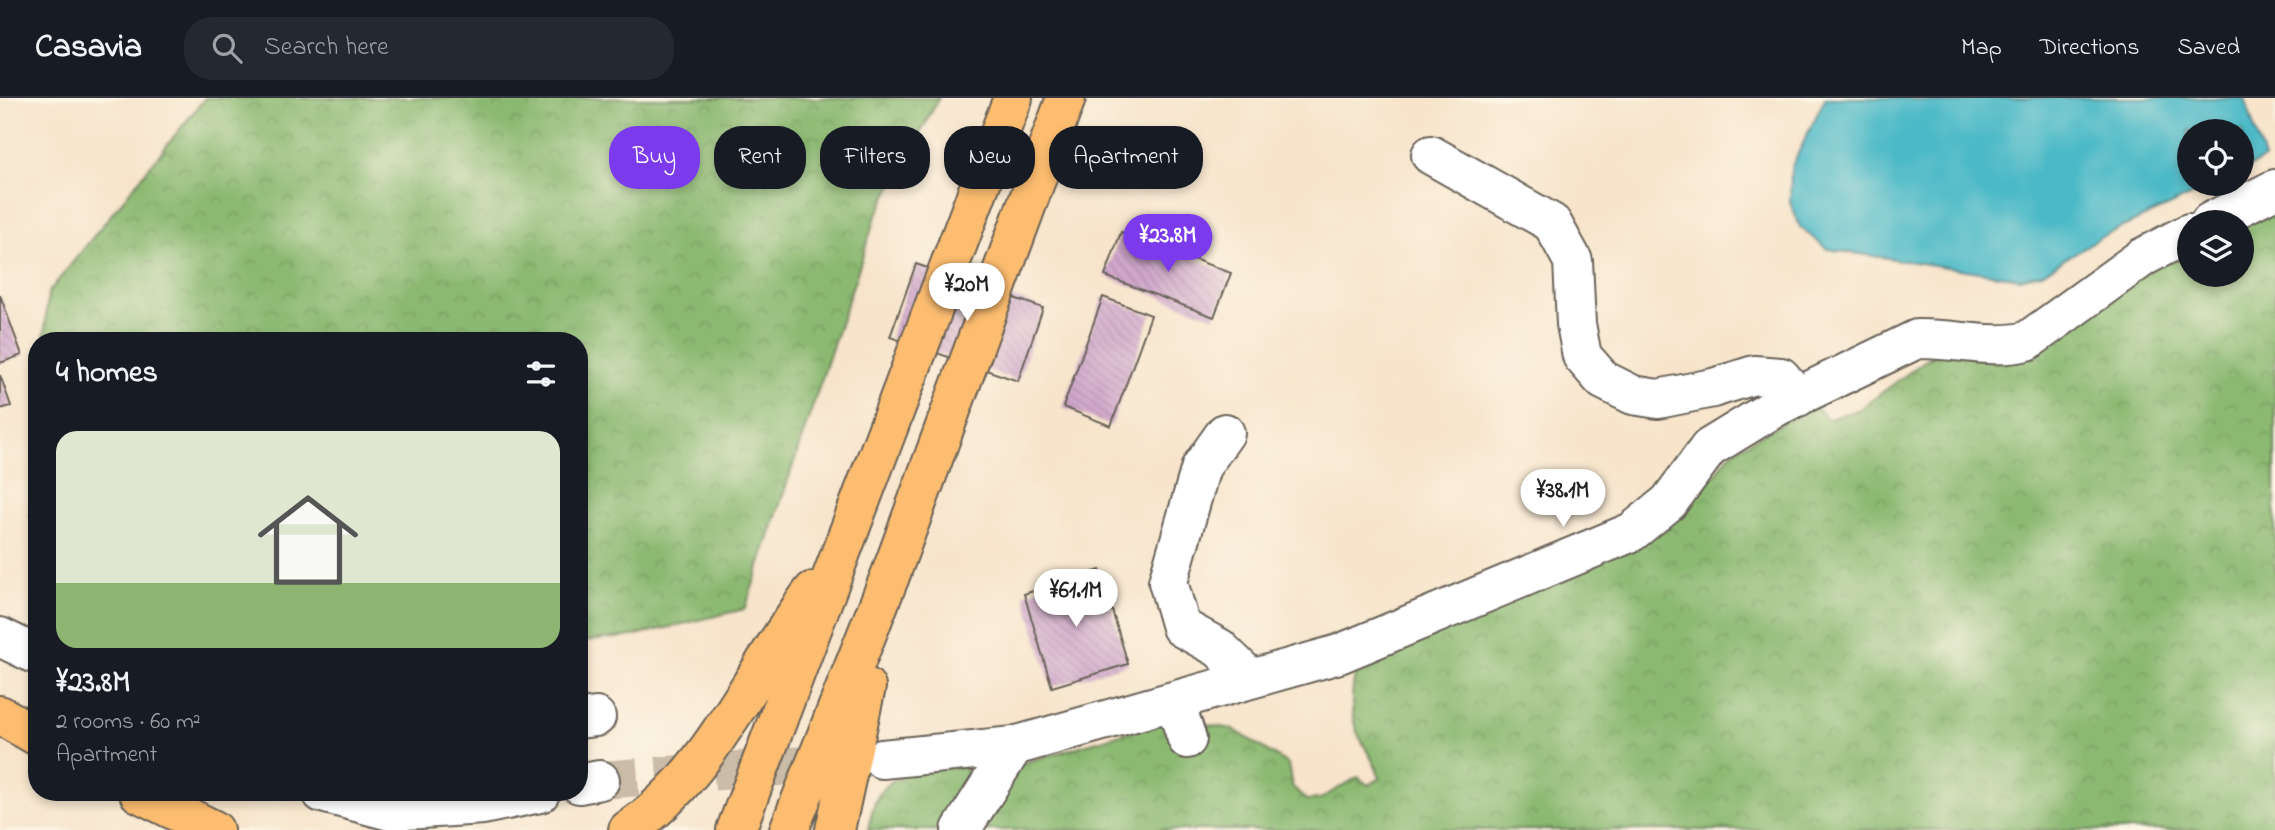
<!DOCTYPE html>
<html lang="en">
<head>
<meta charset="utf-8">
<style>
	:root { --surface:#171b24; --page:#242831; --text:#f1f3f6; --muted:#9ea1a6; --line:#363941; --accent:#7c3aed }
	body { margin:0; font-family:"Indie Flower",sans-serif; background:var(--page); color:var(--text); height:100vh; display:flex; flex-direction:column; font-size:26px; white-space:nowrap }
	* { box-sizing:border-box; margin:0 }
	p { font-size:23px; color:var(--muted) }
	.icon { flex:none; width:38px; height:38px; fill:none; stroke:currentColor; stroke-width:2; stroke-linecap:round; stroke-linejoin:round }
	.map { position:relative; flex:1; overflow:hidden }
	.side { position:absolute; left:28px; top:234px; width:560px; height:469px; display:flex; flex-direction:column; background:var(--surface); border-radius:28px; box-shadow:0 4px 10px #0003 }
	.side>* { flex:none }
	.banner { position:absolute; left:609px; top:28px; width:665px; height:63px; display:flex; gap:14px }
	.buttons { position:absolute; left:2177px; top:21px; display:grid; gap:14px }
	.buttons a { display:grid; place-items:center; width:77px; height:77px; border-radius:50%; background:var(--surface); box-shadow:0 4px 10px #0003; font-size:35px }
	.price { position:absolute; translate:-50% -60px; padding:0 16px; border-radius:24px; background:#fff; color:#222; font-size:23px; line-height:46px; filter:drop-shadow(0 2px 4px #0008) }
	.price::after { content:''; position:absolute; left:50%; top:42px; width:21px; height:16px; margin-left:-10px; background:inherit; clip-path:polygon(0 0,100% 0,50% 100%) }
	.price.on { background:var(--accent); color:#fff }
	ul { padding:0; list-style:none }
	li { display:grid; align-content:center; gap:14px; height:371px; padding:0 28px }
	li span { display:grid; place-items:center; height:217px; border-radius:21px; color:#555 }
	li>.icon { margin-inline-start:auto }
	span .icon { width:126px; height:126px; fill:#fffc; stroke-width:1 }
	li b { font-size:30px }
	h2 { display:flex; justify-content:space-between; align-items:center; height:84px; padding:0 28px; font-size:30px }
	.pill { padding:0 24px; border-radius:28px; background:var(--surface); box-shadow:0 4px 10px #0003; font-size:24px; line-height:63px }
	.pill.on { background:var(--accent); color:#fff }
	header { display:flex; align-items:center; gap:42px; box-sizing:border-box; height:98px; padding:0 35px; background:var(--surface); border-bottom:2px solid var(--line) }
	header strong { font-size:33px }
	nav { display:flex; gap:38px; margin-inline-start:auto; font-size:24px }
	.search { width:490px; height:63px; background:var(--page); display:flex; align-items:center; gap:18px; box-sizing:border-box; padding:0 24px; border-radius:28px; color:var(--muted); font-size:26px }
	.map>svg:first-child { display:block }
	.forest { fill:url(#forest-crowns); stroke:#546a47; stroke-width:2 }
	.water { fill:#4cb9c7; stroke:#346a72; stroke-width:2 }
	.building { fill:url(#building-back-hatch) }
	.lines { fill:none; stroke-linecap:round; stroke-linejoin:round }
	.minor-tunnel { stroke:#cbbca8; stroke-width:38; stroke-dasharray:38 19; stroke-linecap:butt }
	.minor-casing { stroke:#696259; stroke-width:42 }
	.highway-casing { stroke:#696259; stroke-width:42 }
	.minor { stroke:#fff; stroke-width:38 }
	.highway { stroke:#fcbd6f; stroke-width:38 }
</style>
</head>
<body>
<header>
<strong>Casavia</strong>
<div class="search"><svg class="icon" aria-label="search" viewBox="0 0 24 24"><circle cx="10" cy="10" r="6"/><path d="M15 15l6 6"/></svg>Search here</div>
<nav><a>Map</a><a>Directions</a><a>Saved</a></nav>
</header>
<div class="map">
<svg width="2275" height="732" viewBox="0 0 2275 732">
	<defs>
		<pattern id="forest-crowns" width="20" height="18" patternUnits="userSpaceOnUse" patternTransform="scale(1.75)"><rect width="20" height="18" fill="#8cb972"/><path d="M2 6a3 3 0 1 1 6 0M12 15a3 3 0 1 1 6 0" fill="none" stroke="#789e62"/></pattern>
		<pattern id="building-back-hatch" width="6" height="6" patternUnits="userSpaceOnUse" patternTransform="scale(1.75)"><rect width="6" height="6" fill="#d0a7cb"/><path d="M-1 5l2 2M0 0l6 6M5-1l2 2" fill="none" stroke="#b28fae"/></pattern>
	</defs>
	<rect width="100%" height="100%" fill="#fcf5e5"/>
	<filter id="ink" filterUnits="userSpaceOnUse"><feTurbulence type="fractalNoise" baseFrequency=".0143" numOctaves="2"/><feDisplacementMap in="SourceGraphic" scale="14" xChannelSelector="R" yChannelSelector="G"/><feConvolveMatrix kernelMatrix="1 2 1 2 8 2 1 2 1" color-interpolation-filters="sRGB"/></filter>
	<filter id="wash" filterUnits="userSpaceOnUse"><feTurbulence type="fractalNoise" baseFrequency=".00686" numOctaves="4" result="noise"/><feDisplacementMap in="SourceGraphic" scale="28" xChannelSelector="R" yChannelSelector="G"/><feGaussianBlur stdDeviation="1.57" result="paint"/><feColorMatrix in="noise" values="0 0 0 0 0 0 0 0 0 0 0 0 0 0 0 0 0 1.4 0 .05"/><feComposite in="paint" operator="in"/></filter>
	<g filter="url(#wash)">
		<rect width="100%" height="100%" fill="#f7e4cb"/>
		<path class="forest" d="M205,0H939L876,118L745,511L633,538L579,544V243H44L48,195Z
			M2275,111V732H868C871,717 874,698 887,687C904,672 940,670 961,668L972,680L1172,621L1233,631L1288,666L1292,688L1306,702L1320,701L1358,679L1368,687L1380,681C1375,664 1368,655 1360,640C1348,618 1351,592 1357,569L1679,413L1715,377L1731,354L1814,307L1828,321L1860,311L1927,261L1944,253L2004,265L2189,148V177H2242V126L2261,121Z
			M37,334V423L30,418Z"/>
		<path class="water" d="M1825,0H1902L1950,6L1981,0H2245L2264,61L2242,73V33H2189V86H2216L2101,139L2042,175L2019,180L1827,151L1800,129L1790,104L1791,70Z"/>
		<g id="blocks">
			<path class="building" d="M1121,134L1231,175L1214,219L1105,178Z
				M916,166L1043,210L1018,283L890,239Z
				M0,197L22,257L0,265Z
				M1103,199L1151,217L1111,328L1063,309Z
				M0,277L11,308L0,311Z
				M1100,472L1128,566L1052,589L1024,496Z"/>
		</g>
	</g>
	<g filter="url(#ink)">
		<use href="#blocks" fill-opacity="0" stroke="#696259" stroke-width="2"/>
		<g class="lines">
			<path class="minor-tunnel" d="M600,682L845,664"/>
			<defs>
				<path id="minor" d="M1431,57L1552,125L1573,163L1576,226L1582,258L1603,282L1633,297L1658,301L1713,290L1754,277L1781,279L1798,299
					M2210,124L2275,91
					M1225,335L1201,369L1168,484L1181,529L1219,550L1250,580
					M0,539L37,557
					M1175,604L1187,641
					M579,621L596,619
					M882,661L1014,648L1339,556L1632,434L1669,404L1709,350L1776,309L1917,241C1955,240 1991,252 2027,243L2143,159L2189,135
					M579,686L600,682
					M322,695L390,713L483,707L540,695
					M961,732L1014,648"/>
				<path id="highway" d="M0,617L37,638
					M139,695L214,732
					M628,732C711,677 754,570 813,493
					M736,732L1013,0
					M789,732L890,478L1066,0
					M835,732L866,589"/>
			</defs>
			<use href="#minor" class="minor-casing"/>
			<use href="#highway" class="highway-casing"/>
			<use href="#minor" class="minor"/>
			<use href="#highway" class="highway"/>
		</g>
	</g>
</svg>
<div class="buttons">
<a><svg class="icon" aria-label="locate" viewBox="0 0 24 24"><circle cx="12" cy="12" r="6"/><path d="M12 2v4M12 18v4M2 12h4M18 12h4"/></svg></a>
<a><svg class="icon" aria-label="layers" viewBox="0 0 24 24"><path d="M12 4l9 5-9 5-9-5zM3 14l9 5 9-5"/></svg></a>
</div>
<b class="price on" style="left:1168px;top:176px">¥23.8M</b>
<b class="price" style="left:967px;top:225px">¥20M</b>
<b class="price" style="left:1563px;top:431px">¥38.1M</b>
<b class="price" style="left:1076px;top:531px">¥61.1M</b>
<div class="banner">
<a class="pill on">Buy</a>
<a class="pill">Rent</a>
<a class="pill">Filters</a>
<a class="pill">New</a>
<a class="pill">Apartment</a>
</div>
<section class="side">
<h2>4 homes<svg class="icon" aria-label="filters" viewBox="0 0 24 24"><path d="M4 7h16M4 17h16"/><circle cx="9" cy="7" r="2"/><circle cx="15" cy="17" r="2"/></svg></h2>
<ul>
<li><span style="background:linear-gradient(#dfe7d0 70%,#8fb573 0)"><svg class="icon" aria-label="home" viewBox="0 0 24 24"><path d="M3 11l9-7 9 7M6 9v11h12V9"/></svg></span><div><b>¥23.8M</b><p>2 rooms · 60 m²</p><p>Apartment</p></div></li>
</ul>
</section>
</div>
</body>
</html>
